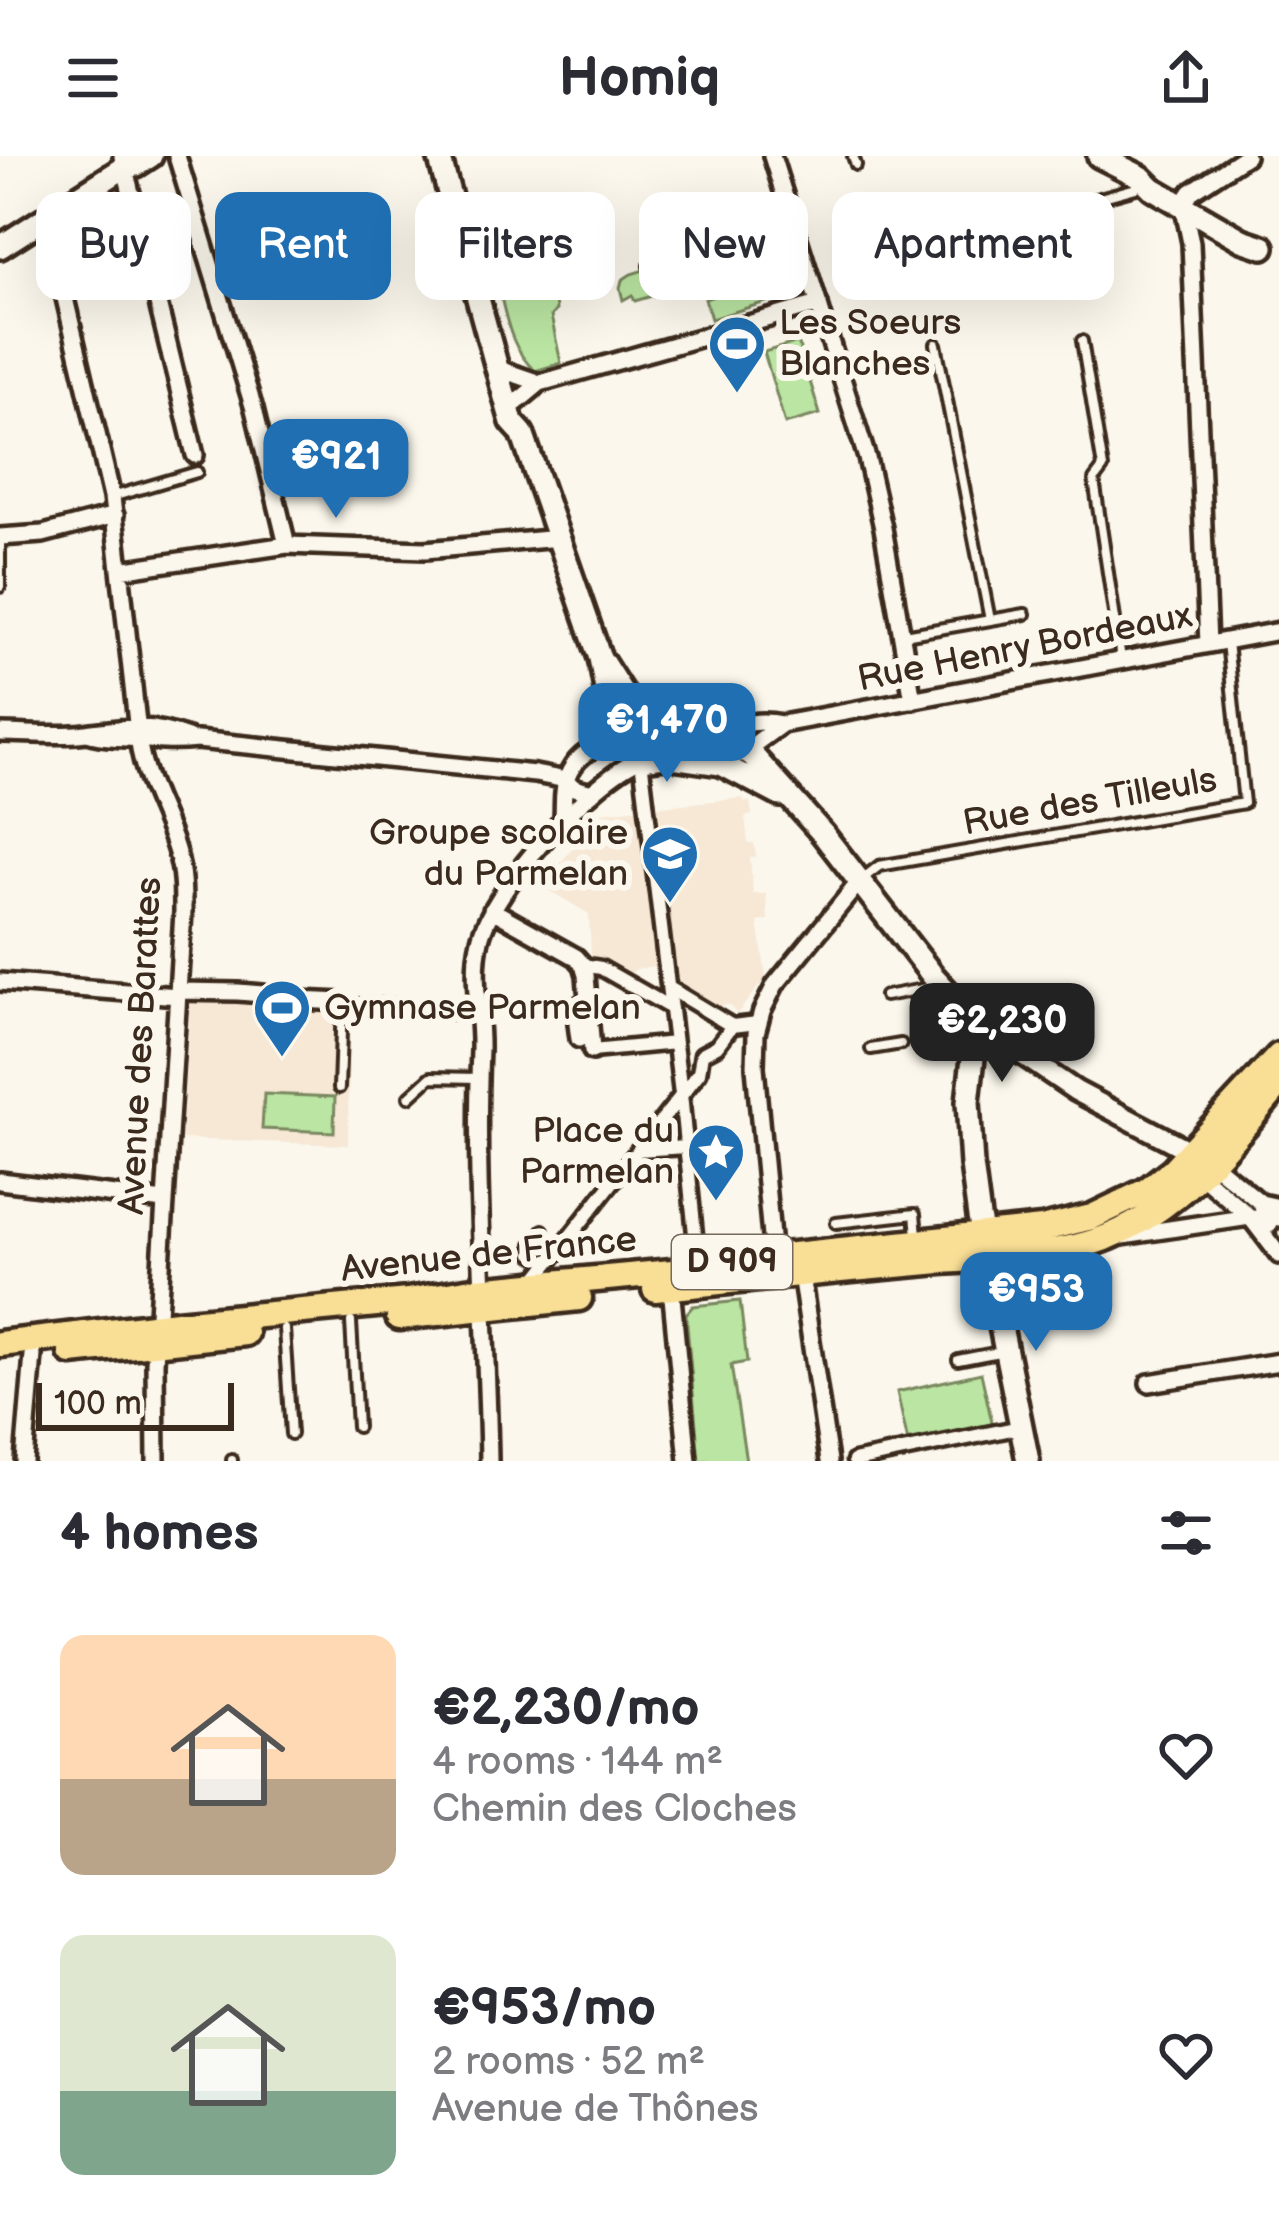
<!DOCTYPE html>
<html lang="en">
<head>
<meta charset="utf-8">
<style>
	:root { --surface:#fff; --page:#f7f7f7; --text:#2b2b33; --muted:#7c7c81; --accent:#1f6fb2 }
	body { margin:0; font-family:"Balsamiq Sans",sans-serif; background:var(--page); color:var(--text); height:100vh; display:flex; flex-direction:column; font-size:45px; white-space:nowrap }
	* { box-sizing:border-box; margin:0 }
	p { font-size:39px; color:var(--muted) }
	.icon { flex:none; width:66px; height:66px; fill:none; stroke:currentColor; stroke-width:2; stroke-linecap:round; stroke-linejoin:round }
	.map { position:relative; height:1305px; overflow:hidden }
	.sheet { display:flex; flex-direction:column; background:var(--surface); flex:1 }
	.sheet>* { flex:none }
	.banner { position:absolute; left:36px; top:36px; width:1209px; height:108px; display:flex; gap:24px }
	.scale { position:absolute; left:36px; bottom:30px; width:198px; box-sizing:border-box; padding-left:12px; border:6px solid #3b2a1e; border-top:0; font-size:33px; line-height:42px; white-space:nowrap; color:#3b2a1e; -webkit-text-stroke:9px #fbf7ec; paint-order:stroke }
	.price { position:absolute; translate:-50% -102px; padding:0 27px; border-radius:24px; background:var(--accent); color:#fff; font-size:39px; line-height:78px; filter:drop-shadow(0 3px 6px #0008) }
	.price::after { content:''; position:absolute; left:50%; top:72px; width:36px; height:27px; margin-left:-18px; background:inherit; clip-path:polygon(0 0,100% 0,50% 100%) }
	.price.active { background:#222; color:#fff }
	ul { padding:0; list-style:none }
	li { display:flex; align-items:center; gap:36px; height:300px; padding:0 60px }
	li span { display:grid; place-items:center; flex:none; width:336px; height:240px; border-radius:24px; color:#555 }
	li>.icon { margin-inline-start:auto }
	span .icon { width:144px; height:144px; fill:#fffc; stroke-width:1 }
	li b { font-size:51px }
	h2 { display:flex; justify-content:space-between; align-items:center; height:144px; padding:0 60px; font-size:51px }
	.pill { padding:0 42px; border-radius:24px; background:var(--surface); box-shadow:0 12px 48px #0002; font-size:42px; line-height:108px }
	.pill.active { background:var(--accent); color:#fff }
	header { display:flex; justify-content:space-between; align-items:center; height:156px; padding:0 60px; background:var(--surface); font-size:54px; font-weight:600 }
	.map>svg:first-child { display:block }
	.built { fill:#f7e7d5 }
	.green { fill:#bae5a2; stroke:#7a8860; stroke-width:3 }
	.lines { fill:none; stroke-linecap:round; stroke-linejoin:round }
	.service-casing { stroke:#3b2a1e; stroke-width:16 }
	.pedestrian-casing { stroke:#3b2a1e; stroke-width:21 }
	.minor-casing { stroke:#3b2a1e; stroke-width:24 }
	.tertiary-casing { stroke:#3b2a1e; stroke-width:27 }
	.secondary-casing { stroke:#3b2a1e; stroke-width:30 }
	.primary-casing { stroke:#3b2a1e; stroke-width:33 }
	.service { stroke:#fbf7ec; stroke-width:8 }
	.pedestrian { stroke:#fbf7ec; stroke-width:12 }
	.minor { stroke:#fbf7ec; stroke-width:15 }
	.tertiary { stroke:#fbf7ec; stroke-width:18 }
	.secondary { stroke:#fbf7ec; stroke-width:21 }
	.primary { stroke:#f9df96; stroke-width:24 }
	.labels { text-anchor:middle; dominant-baseline:central; stroke-width:12; stroke-linejoin:round; paint-order:stroke }
	.shield { fill:#fbf7ec; stroke:#75685c; stroke-width:3 }
	.shield-label { font-size:33px; font-weight:bold; fill:#3b2a1e }
	.poi-label { font-size:36px; fill:#3b2a1e; stroke:#fbf7ec; text-anchor:start }
	.street-label { font-size:36px; fill:#3b2a1e; stroke:#fbf7ec }
</style>
</head>
<body>
<header><svg class="icon" aria-label="menu" viewBox="0 0 24 24"><path d="M4 6h16M4 12h16M4 18h16"/></svg>Homiq<svg class="icon" aria-label="share" viewBox="0 0 24 24"><path d="M12 15V3M7 8l5-5 5 5M5 13v7h14v-7"/></svg></header>
<div class="map">
<svg width="1279" height="1305" viewBox="0 0 1279 1305">
	<rect width="100%" height="100%" fill="#fbf7ec"/>
	<filter id="ink" filterUnits="userSpaceOnUse"><feTurbulence type="fractalNoise" baseFrequency=".00833" numOctaves="2"/><feDisplacementMap in="SourceGraphic" scale="24" xChannelSelector="R" yChannelSelector="G"/><feConvolveMatrix kernelMatrix="1 2 1 2 8 2 1 2 1" color-interpolation-filters="sRGB"/></filter>
	<g filter="url(#ink)">
		<path class="built" d="M743,642L744,646H750L752,659L745,661L748,687H754L756,701L750,702L753,738H766L768,764L758,766L766,821L737,858L729,849L719,850V857L673,830L655,810L636,813L627,820L591,798L589,758L542,730L602,656Z
			M191,844L256,848L268,853L349,857L348,989L182,983Z"/>
		<path class="green" d="M781,71L787,92L779,95L776,87L644,127L672,121L676,133L635,145L632,139L623,144L620,132L622,124L631,118Z
			M792,104L798,128L795,137L711,163L705,143L786,115L784,106Z
			M554,132L556,154L551,160L561,207L535,215C512,194 507,166 500,137L525,141Z
			M798,186L820,258L785,268L764,196Z
			M264,938L335,941L334,976L262,973Z
			M740,1145L747,1206L731,1209L746,1305H699L686,1158L693,1150Z
			M981,1217L993,1271L909,1291L897,1236Z"/>
		<g class="lines">
			<defs>
				<path id="service" d="M853,0L856,9
					M1067,51L1136,32L1140,23
					M649,110L792,64
					M1082,185L1103,312L1094,324L1121,503
					M936,188L990,464
					M112,341L197,316
					M0,383V431
					M904,479L1025,458
					M861,724L879,710L1244,647L1227,486
					M885,840L939,830
					M871,893L901,888
					M339,932L342,847
					M409,941L431,921L477,922
					M836,1067L915,1058L917,1079
					M543,1074L532,1088L531,1098L540,1103H552
					M351,1166L357,1271
					M284,1173L291,1278
					M958,1204L1004,1195
					M232,1304V1305"/>
				<path id="pedestrian" d="M641,603L681,938L698,1108
					M583,809L601,812L671,852
					M669,832L732,870L758,867
					M592,895L675,887
					M638,994L686,991
					M533,1127L699,917L702,898L717,890L732,870
					M854,1305L1021,1271"/>
				<path id="minor" d="M122,0L195,299
					M177,0L254,253L287,389
					M772,0L867,302L883,372L913,544
					M46,62L112,341L140,594C147,630 167,661 177,697C183,716 183,736 183,756L155,1207L156,1305
					M505,215L540,227
					M516,247L540,227L819,148
					M0,381L43,378L115,359
					M120,414L287,389L425,394L559,382
					M1208,488L1191,87L1183,48L1191,36L1246,0
					M0,577C28,577 58,581 86,577C130,571 144,567 188,582
					M87,577C101,582 112,581 126,582C154,584 168,587 197,584L535,618L566,624L574,632L592,637
					M725,580C742,565 761,564 782,568L1279,475
					M741,598L782,568
					M563,661C564,648 562,635 567,622C582,580 638,579 676,577
					M492,754L576,801L583,809L586,819L592,895
					M0,826L178,840
					M178,835L238,836L263,838L277,843L342,846L350,852L479,854
					M579,883L577,868L580,849L584,847
					M1212,1007L1261,1047L1269,1069
					M1201,1019L1250,1061L1279,1099
					M0,1025L164,1045
					M1261,1047L1279,1051
					M1123,1080L1250,1061L1279,1062
					M773,1102L755,911L756,877L762,855L775,829L860,725
					M801,1118L829,1305
					M671,1131L688,1305
					M1149,1227L1279,1206
					M24,1305L33,1199
					M489,1305C487,1168 474,1031 480,894C481,858 471,819 480,784C492,732 592,623 641,603C646,581 635,566 628,546"/>
				<path id="tertiary" d="M959,872L977,868L1076,935L1197,999"/>
				<path id="secondary" d="M439,0L506,245L512,266L522,277L600,502L610,554L618,579L629,596L641,603L665,600L721,608L780,639
					M1099,0L1141,21L1152,32L1242,84L1263,91
					M0,91L125,11L137,9L151,0
					M600,502L628,546L653,563L679,576L725,580L753,600L823,678L933,820L967,857L975,884L968,946L972,1009L979,1061L1028,1305"/>
				<path id="primary" d="M655,1133C746,1123 837,1114 929,1106C982,1102 1061,1101 1110,1080C1183,1050 1229,987 1279,929
					M399,1161L579,1142
					M0,1188L177,1167L408,1145L466,1135L672,1116L698,1109L1042,1073L1092,1061L1146,1035L1173,1014L1279,900
					M71,1196L245,1177"/>
			</defs>
			<use href="#service" class="service-casing"/>
			<use href="#pedestrian" class="pedestrian-casing"/>
			<use href="#minor" class="minor-casing"/>
			<use href="#tertiary" class="tertiary-casing"/>
			<use href="#secondary" class="secondary-casing"/>
			<use href="#primary" class="primary-casing"/>
			<use href="#service" class="service"/>
			<use href="#pedestrian" class="pedestrian"/>
			<use href="#minor" class="minor"/>
			<use href="#tertiary" class="tertiary"/>
			<use href="#secondary" class="secondary"/>
			<use href="#primary" class="primary"/>
		</g>
	</g>
	<defs>
		<symbol id="stadium-pin" viewBox="-11 -11 22 30"><path d="M0 17L-7.5 6A9.5 9.5 0 1 1 7.5 6Z" fill="#1f6fb2" stroke="#fbf7ec"/><path d="M0-5a6.5 5 0 1 0 0 10a6.5 5 0 1 0 0-10ZM-3.5-1.8h7v3.6h-7Z" fill="#fff"/></symbol>
		<symbol id="school-pin" viewBox="-11 -11 22 30"><path d="M0 17L-7.5 6A9.5 9.5 0 1 1 7.5 6Z" fill="#1f6fb2" stroke="#fbf7ec"/><path d="M0-5L7-2L0 1L-7-2ZM-4 1L0 2.5L4 1V4Q0 6-4 4Z" fill="#fff"/></symbol>
		<symbol id="sight-pin" viewBox="-11 -11 22 30"><path d="M0 17L-7.5 6A9.5 9.5 0 1 1 7.5 6Z" fill="#1f6fb2" stroke="#fbf7ec"/><path d="M0-6L1.8-2.2L6-1.7L2.9 1.2L3.7 5.4L0 3.3L-3.7 5.4L-2.9 1.2L-6-1.7L-1.8-2.2Z" fill="#fff"/></symbol>
	</defs>
	<g fill-rule="evenodd">
		<use href="#stadium-pin" x="704" y="155" width="66" height="90"/>
		<use href="#school-pin" x="637" y="665" width="66" height="90"/>
		<use href="#stadium-pin" x="249" y="819" width="66" height="90"/>
		<use href="#sight-pin" x="683" y="963" width="66" height="90"/>
	</g>
	<g class="labels">
		<rect class="shield" x="672" y="1079" width="120" height="54" rx="9"/>
		<g class="shield-label">
			<text x="732" y="1106">D 909</text>
		</g>
		<g class="poi-label">
			<text x="779" y="167">Les Soeurs<tspan x="779" dy="41">Blanches</tspan></text>
			<text x="628" y="677" text-anchor="end">Groupe scolaire<tspan x="628" dy="41">du Parmelan</tspan></text>
			<text x="324" y="852">Gymnase Parmelan</text>
			<text x="674" y="975" text-anchor="end">Place du<tspan x="674" dy="41">Parmelan</tspan></text>
		</g>
		<g class="street-label">
			<text transform="translate(1025 492) rotate(-11)">Rue Henry Bordeaux</text>
			<text transform="translate(1090 646) rotate(-10)">Rue des Tilleuls</text>
			<text transform="translate(141 890) rotate(-87)">Avenue des Barattes</text>
			<text transform="translate(489 1099) rotate(-6)">Avenue de France</text>
		</g>
	</g>
</svg>
<div class="scale">100 m</div>
<b class="price" style="left:336px;top:365px">€921</b>
<b class="price" style="left:667px;top:629px">€1,470</b>
<b class="price active" style="left:1002px;top:929px">€2,230</b>
<b class="price" style="left:1036px;top:1198px">€953</b>
<div class="banner">
<a class="pill">Buy</a>
<a class="pill active">Rent</a>
<a class="pill">Filters</a>
<a class="pill">New</a>
<a class="pill">Apartment</a>
</div>
</div>
<section class="sheet">
<h2>4 homes<svg class="icon" aria-label="filters" viewBox="0 0 24 24"><path d="M4 7h16M4 17h16"/><circle cx="9" cy="7" r="2"/><circle cx="15" cy="17" r="2"/></svg></h2>
<ul>
<li><span style="background:linear-gradient(#ffd9b3 60%,#b9a48a 0)"><svg class="icon" aria-label="home" viewBox="0 0 24 24"><path d="M3 11l9-7 9 7M6 9v11h12V9"/></svg></span><div><b>€2,230/mo</b><p>4 rooms · 144 m²</p><p>Chemin des Cloches</p></div><svg class="icon" aria-label="heart" viewBox="0 0 24 24"><path d="M12 20l-8-8c-3-5 5-10 8-4 3-6 11-1 8 4z"/></svg></li>
<li><span style="background:linear-gradient(#dfe7d0 65%,#7fa58c 0)"><svg class="icon" aria-label="home" viewBox="0 0 24 24"><path d="M3 11l9-7 9 7M6 9v11h12V9"/></svg></span><div><b>€953/mo</b><p>2 rooms · 52 m²</p><p>Avenue de Thônes</p></div><svg class="icon" aria-label="heart" viewBox="0 0 24 24"><path d="M12 20l-8-8c-3-5 5-10 8-4 3-6 11-1 8 4z"/></svg></li>
</ul>
</section>
</body>
</html>
